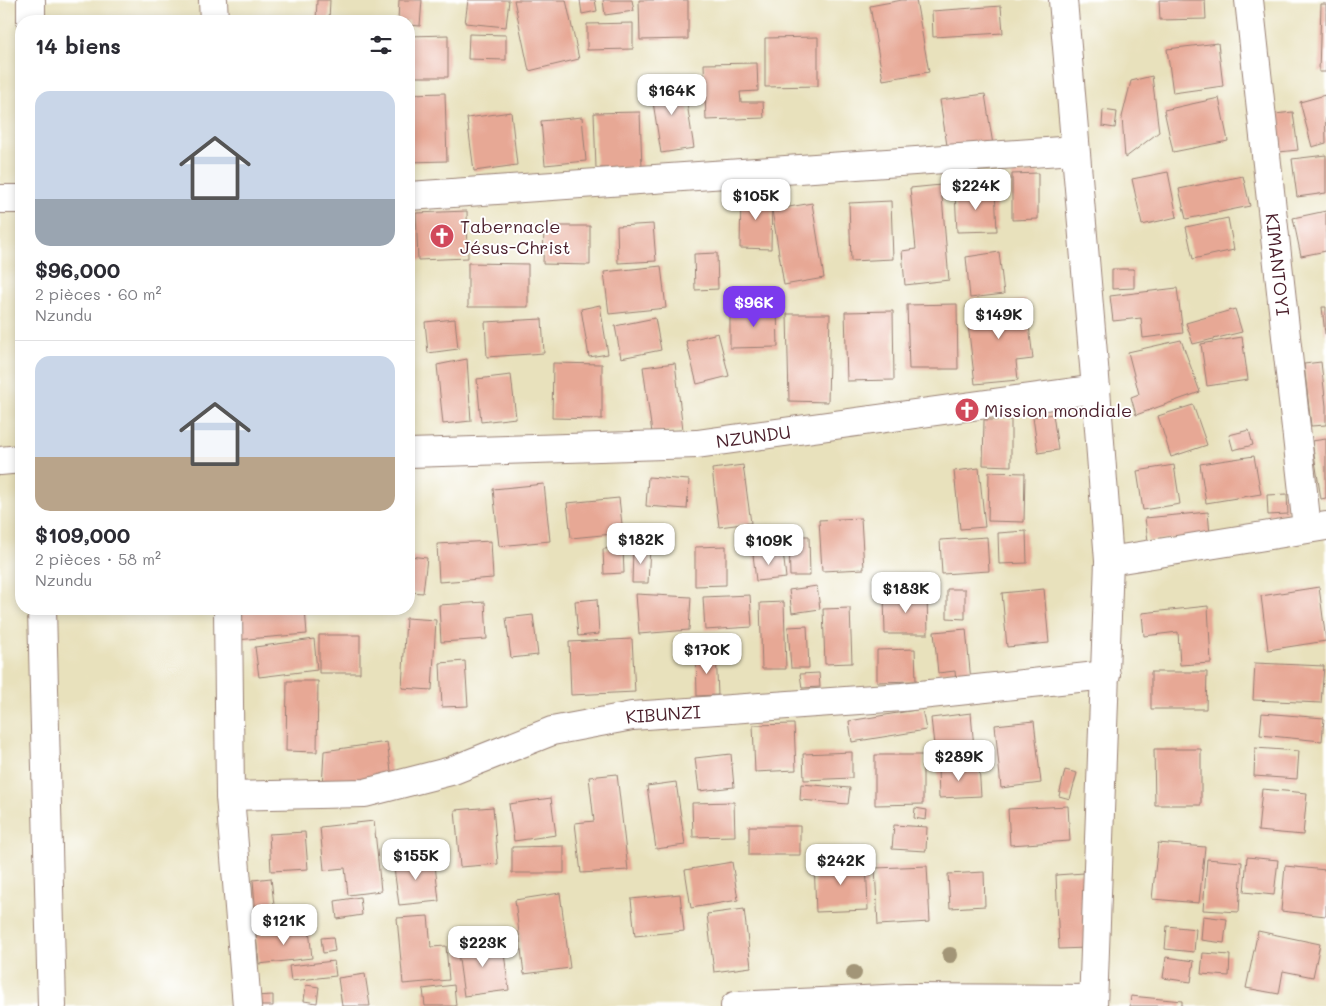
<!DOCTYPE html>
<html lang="fr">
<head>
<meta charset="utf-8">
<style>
	:root { --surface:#fff; --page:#f7f7f7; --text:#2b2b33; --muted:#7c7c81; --line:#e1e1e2; --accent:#7c3aed }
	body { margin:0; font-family:Mali,sans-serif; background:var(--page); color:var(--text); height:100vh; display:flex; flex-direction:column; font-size:19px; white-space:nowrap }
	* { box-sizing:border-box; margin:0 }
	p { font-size:16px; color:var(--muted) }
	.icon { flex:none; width:28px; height:28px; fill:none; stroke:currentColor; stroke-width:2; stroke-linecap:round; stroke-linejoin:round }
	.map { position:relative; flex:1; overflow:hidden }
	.side { position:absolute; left:15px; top:15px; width:400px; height:600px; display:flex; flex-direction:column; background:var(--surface); border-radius:20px; box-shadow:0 2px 8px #0003 }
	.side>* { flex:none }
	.price { position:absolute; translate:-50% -42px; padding:0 11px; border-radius:10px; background:#fff; color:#222; font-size:16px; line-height:32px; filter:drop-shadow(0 1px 2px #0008) }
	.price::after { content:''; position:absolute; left:50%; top:30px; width:15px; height:11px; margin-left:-8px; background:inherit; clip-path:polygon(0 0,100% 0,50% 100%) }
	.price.on { background:var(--accent); color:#fff }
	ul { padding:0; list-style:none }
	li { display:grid; align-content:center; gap:10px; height:265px; padding:0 20px }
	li+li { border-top:1px solid var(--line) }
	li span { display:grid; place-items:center; height:155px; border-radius:15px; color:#555 }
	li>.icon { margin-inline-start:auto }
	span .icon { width:90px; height:90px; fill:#fffc; stroke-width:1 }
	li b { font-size:21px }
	h2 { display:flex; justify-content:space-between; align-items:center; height:60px; padding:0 20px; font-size:21px }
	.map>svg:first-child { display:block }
	.building { fill:#e7a895 }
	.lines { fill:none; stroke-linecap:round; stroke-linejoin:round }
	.street-casing { stroke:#998074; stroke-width:30 }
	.street { stroke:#fff; stroke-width:28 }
	.tree { fill:#a29577 }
	.labels { text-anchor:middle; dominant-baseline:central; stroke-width:4; stroke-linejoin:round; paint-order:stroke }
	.poi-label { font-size:18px; fill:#4a1f2b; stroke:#fff; text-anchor:start }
	.street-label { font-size:18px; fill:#4a1f2b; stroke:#fff }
</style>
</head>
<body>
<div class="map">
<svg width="1326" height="1006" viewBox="0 0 1326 1006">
	<rect width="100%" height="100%" fill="#fff"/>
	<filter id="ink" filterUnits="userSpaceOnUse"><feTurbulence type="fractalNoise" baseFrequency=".02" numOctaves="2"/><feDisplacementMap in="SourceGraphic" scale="10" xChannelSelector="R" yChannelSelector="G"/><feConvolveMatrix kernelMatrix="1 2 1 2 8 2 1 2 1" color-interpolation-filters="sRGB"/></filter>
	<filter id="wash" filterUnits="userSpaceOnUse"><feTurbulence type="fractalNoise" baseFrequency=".0096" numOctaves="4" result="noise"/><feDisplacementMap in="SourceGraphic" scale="20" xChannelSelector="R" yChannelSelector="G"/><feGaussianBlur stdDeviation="1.12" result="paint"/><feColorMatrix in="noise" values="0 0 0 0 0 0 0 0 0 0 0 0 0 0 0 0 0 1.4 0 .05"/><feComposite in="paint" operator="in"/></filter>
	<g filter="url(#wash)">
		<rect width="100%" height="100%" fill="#e8e1bc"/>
		<g id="blocks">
			<path class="building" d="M317,0H330L329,21H316Z
				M399,0H422L420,26L409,25V21H398Z
				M468,0H509L506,27L465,23Z
				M514,0H566L579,59L529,71Z
				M580,0H595L597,11L582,14Z
				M603,0H632L634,11L605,15Z
				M639,0H688V39L640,40Z
				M902,0H916L929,72L883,80L870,6Z
				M1159,0H1205L1206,19L1160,20Z
				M1321,4H1326V72H1319Z
				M1001,6L1003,33L933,37L932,11Z
				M633,23V49L587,50V24Z
				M469,34L506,35V60L468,59Z
				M448,35V77H409V36Z
				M818,37V86L765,87V38Z
				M1218,43L1223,86L1173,93L1167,49Z
				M757,63L758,91L740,92L741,102H763L764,118L706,120L704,64Z
				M1152,76L1159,132L1125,158L1122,117L1131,81Z
				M683,78L694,148L661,153L650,83Z
				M445,93L447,161L409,162V94Z
				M985,94L993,145L948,152L940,100Z
				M1325,95L1326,143L1312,147L1300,102Z
				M1219,98L1228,141L1173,152L1164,110Z
				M1103,110L1117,112L1115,128L1102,126Z
				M511,112L517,165L474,171L467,118Z
				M640,112L642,168H596L594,113Z
				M1293,112L1298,150L1279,152L1275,114Z
				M582,117L586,161L545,165L541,121Z
				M1326,155V193L1297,197L1292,159Z
				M1168,172L1177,217L1142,225L1132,179Z
				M1038,173V219L1012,220V174Z
				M1243,176L1250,206L1186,219L1179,189Z
				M941,185L949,280L905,285L902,251L916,249L910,188Z
				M995,190L997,231L957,232L955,192Z
				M741,194L772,195L771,249L740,248Z
				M891,201L893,259L851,261L849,203Z
				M812,203L824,278L784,285L772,210Z
				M467,211L468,258L418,260L416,213Z
				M1326,211V251L1301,256L1293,218Z
				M1228,218L1234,250L1193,259L1186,227Z
				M653,224L656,261L618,263L617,226Z
				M544,226H590V265L543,264Z
				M999,252L1004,294L970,298L966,257Z
				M717,253L718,289L695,290L694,254Z
				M468,263L528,264V307H468Z
				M661,266L666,308L609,314L604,272Z
				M1112,269H1134V288L1112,289Z
				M1177,288L1183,333L1143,338L1141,318L1113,321L1110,296Z
				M1026,300L1033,359L1016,361L1018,380L975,384L966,307Z
				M957,304L958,369H909L907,305Z
				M600,305L608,354L589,357L581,309Z
				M777,307L778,347L730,348V308Z
				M1322,307H1326V334H1325Z
				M1235,309L1242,332L1193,344L1186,323Z
				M893,311L894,380L847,381L845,312Z
				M787,314H830L828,402L789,401Z
				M655,318L661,350L621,358L615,326Z
				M455,319L458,349L428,353L425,322Z
				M542,319L544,353L487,357L485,322Z
				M718,333L729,376L697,384L686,341Z
				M1242,337L1248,380L1207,386L1201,344Z
				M1181,340L1200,392L1136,415L1131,397L1139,394L1128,352Z
				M409,348H410L412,368H409Z
				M467,359L471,421L443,424L437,365Z
				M1321,362L1326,406V425L1311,426L1304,364Z
				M553,363L602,364V419L552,418Z
				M675,363L683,430L652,433L643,367Z
				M511,375L516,418L481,422L477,379Z
				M1193,405L1207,445L1171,457L1158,416Z
				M1053,414L1058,450L1038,453L1033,417Z
				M984,420H1011V466L983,465Z
				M1249,430L1253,445L1233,450L1229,435Z
				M1326,439V498L1321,499L1312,441Z
				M1254,456L1261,494L1206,503L1200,464Z
				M743,465L751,523L719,527L712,469Z
				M1174,465L1180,504L1143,510L1137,471Z
				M979,468L985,527L960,529L954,471Z
				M989,472L1025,473L1024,522L988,521Z
				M648,477L689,480L687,509L646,506Z
				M544,484L550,541L499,546L493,489Z
				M1287,494L1288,514L1268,515L1267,495Z
				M619,498L623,533L571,538L567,503Z
				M1208,512L1210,535L1148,541L1145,518Z
				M861,518L864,569L822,571L819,520Z
				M1026,531L1027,563L999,564L998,533Z
				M789,536H809L810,576H790Z
				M987,537L989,571L942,574L940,540Z
				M491,541L493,578L439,582L437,544Z
				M726,546V585L695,586V547Z
				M623,548L624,573L604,574L603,549Z
				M633,548H650L648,583H632Z
				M783,551L786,578L756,581L753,554Z
				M409,556L427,558L423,593L409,592Z
				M817,586L820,609L792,613L789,590Z
				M1319,587L1326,641L1268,650L1261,596Z
				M947,589H965V619L947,618Z
				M1044,589L1049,643L1007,647L1002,593Z
				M636,594L691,597L689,630L639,634Z
				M927,594L928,634H885L884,595Z
				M750,595L752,627L705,630L703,597Z
				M597,599L599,634L578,636L575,601Z
				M485,602L487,639L441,642L439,605Z
				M784,602L786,669H762L760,603Z
				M1208,606L1211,663L1180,665L1178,632L1144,636L1142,613Z
				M850,608L852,663L825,664L823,609Z
				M233,609H305L307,634L236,640Z
				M533,615L538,655L511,658L506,618Z
				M406,618L436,620L432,690L402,688Z
				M807,626L809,668H791L788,627Z
				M966,629L971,681L956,682L955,671L938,673L934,632Z
				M319,635H360V673H319Z
				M314,639L317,670L259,677L255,647Z
				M632,639L635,692L571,695L569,642Z
				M915,649L916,681L877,682V650Z
				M716,653L718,695L697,696L696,654Z
				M465,661L468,706L442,707L440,663Z
				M1255,663L1324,666L1321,703L1253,700Z
				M1151,672H1207L1206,709H1151Z
				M819,673L820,687L802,688L800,674Z
				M287,681H318L317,752L286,751Z
				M922,709L926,730L852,742L849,721Z
				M971,713L974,749L935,754L931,718Z
				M1262,713L1324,718L1322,741L1260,735Z
				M1034,721L1041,783L1001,788L995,725Z
				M794,724L796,770L755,772L753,725Z
				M387,742L392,778L322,788L324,751Z
				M1255,748L1299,751L1297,779L1254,776Z
				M1154,749H1201V805H1155Z
				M852,752V778L804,780L803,754Z
				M731,754L734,787L699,791L695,758Z
				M875,755H923V804L875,805Z
				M979,766L981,796L939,798L938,768Z
				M1065,770L1077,773L1070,799L1059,796Z
				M617,774L628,870L581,873L575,823L594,821L589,777Z
				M676,782L685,845L656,849L647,786Z
				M801,784L850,788L848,804L800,800Z
				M1262,789L1307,793L1303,835L1258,831Z
				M551,798L556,835L514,841L509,804Z
				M734,802L735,836L693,837L692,803Z
				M1068,806L1070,841L1010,845L1008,809Z
				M493,807L498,864L460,867L455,810Z
				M915,808L927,810L926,820L914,818Z
				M374,821L381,891L348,895L345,868L324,870L320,827Z
				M894,825L927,827L926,851L892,849Z
				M749,826H800V855H749Z
				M305,832L308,869L271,871L269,834Z
				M1158,843L1205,847L1199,903L1152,899Z
				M564,846V873H512V847Z
				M434,856L439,901L399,905L393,861Z
				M1247,857L1278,860L1274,895L1244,892Z
				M866,859L868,910L816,912L814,861Z
				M1207,859L1242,862L1239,912L1203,910Z
				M732,862L738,900L691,908L685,870Z
				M927,866L930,922L878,925L875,868Z
				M1285,866L1326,870V916L1281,911Z
				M984,872L985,906L950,908L948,874Z
				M1084,873L1087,948L1059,949L1056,875Z
				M271,878L275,914L256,916L253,880Z
				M560,893L570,968L524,974L515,900Z
				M680,894L684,931L635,936L631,899Z
				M360,897L362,915L337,919L335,901Z
				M744,909L751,967L714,972L707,914Z
				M428,916L431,947L446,946L449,980L403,984L397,918Z
				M1203,916L1227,919L1224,943L1201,940Z
				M1167,926L1196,929L1194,952L1165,949Z
				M309,929L312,958L259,964L256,935Z
				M1258,931L1320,944L1313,977L1283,971L1279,994L1246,988Z
				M333,937L335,951L323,953L321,938Z
				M502,939L509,990L464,996L457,945Z
				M1203,953L1230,955L1229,976L1201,974Z
				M1166,957L1194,961L1191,982L1163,978Z
				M334,961L336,976L291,981L289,966Z
				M365,974L370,1006H342L338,978Z
				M306,985L319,987L317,1003L304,1001Z
				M454,985L456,1006H425L423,989Z
				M273,995V1006H253V996Z
				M1131,996L1182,1001V1006H1130Z"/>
		</g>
	</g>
	<g filter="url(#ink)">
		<use href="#blocks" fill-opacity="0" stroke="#998074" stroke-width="1"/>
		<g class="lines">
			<defs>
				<g id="street">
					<path d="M213,0L214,21"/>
					<path d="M1063,0L1096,389L1109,561L1093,1006"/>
					<path id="s1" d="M1249,0L1307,528"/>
					<path d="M31,21V0"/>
					<path d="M409,196L1075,150"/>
					<path d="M0,199H21"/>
					<path id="s2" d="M409,453L697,444L1096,389"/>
					<path d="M0,461L21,459"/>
					<path d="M1109,561L1326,526"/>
					<path d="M42,609L52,1006"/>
					<path d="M228,609L230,796L247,1006"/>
					<path id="s3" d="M230,796L365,793L451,771L552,731L632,716L902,697L1106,675"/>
					<path d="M735,1006L906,998L1093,999"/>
				</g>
			</defs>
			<use href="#street" class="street-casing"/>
			<use href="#street" class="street"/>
		</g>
		<g class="tree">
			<circle cx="950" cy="955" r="8"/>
			<circle cx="854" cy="973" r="8"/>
		</g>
	</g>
	<defs>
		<symbol id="church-disc" viewBox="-11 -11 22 22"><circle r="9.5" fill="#d1495b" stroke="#fff"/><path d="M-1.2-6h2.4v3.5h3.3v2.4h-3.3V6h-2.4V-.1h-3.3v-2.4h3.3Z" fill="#fff"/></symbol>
	</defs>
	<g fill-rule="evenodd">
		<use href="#church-disc" x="428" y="222" width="28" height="28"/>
		<use href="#church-disc" x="953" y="396" width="28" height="28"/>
	</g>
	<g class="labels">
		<g class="poi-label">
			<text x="460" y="226">Tabernacle<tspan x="460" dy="21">Jésus-Christ</tspan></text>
			<text x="984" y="410">Mission mondiale</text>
		</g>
		<g class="street-label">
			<text stroke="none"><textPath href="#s1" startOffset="266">KIMANTOYI</textPath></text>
			<text stroke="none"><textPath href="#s2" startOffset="345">NZUNDU</textPath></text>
			<text stroke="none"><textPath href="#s3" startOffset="445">KIBUNZI</textPath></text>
		</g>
	</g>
</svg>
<b class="price" style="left:672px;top:116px">$164K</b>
<b class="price" style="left:976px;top:211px">$224K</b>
<b class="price" style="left:756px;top:221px">$105K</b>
<b class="price on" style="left:754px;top:328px">$96K</b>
<b class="price" style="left:999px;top:340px">$149K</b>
<b class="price" style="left:641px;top:565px">$182K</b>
<b class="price" style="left:769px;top:566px">$109K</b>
<b class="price" style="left:906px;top:614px">$183K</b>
<b class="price" style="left:707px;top:675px">$170K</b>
<b class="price" style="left:959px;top:782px">$289K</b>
<b class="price" style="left:416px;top:881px">$155K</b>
<b class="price" style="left:841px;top:886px">$242K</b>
<b class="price" style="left:284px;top:946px">$121K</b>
<b class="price" style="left:483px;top:968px">$223K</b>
<section class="side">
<h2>14 biens<svg class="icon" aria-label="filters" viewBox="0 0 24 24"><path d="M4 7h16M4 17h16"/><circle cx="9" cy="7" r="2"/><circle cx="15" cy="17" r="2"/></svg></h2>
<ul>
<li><span style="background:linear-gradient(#c9d6e8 70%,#9aa5b1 0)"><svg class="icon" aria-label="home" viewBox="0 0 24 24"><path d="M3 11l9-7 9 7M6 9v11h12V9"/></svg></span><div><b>$96,000</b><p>2 pièces · 60 m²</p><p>Nzundu</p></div></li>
<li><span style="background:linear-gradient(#c9d6e8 65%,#b9a48a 0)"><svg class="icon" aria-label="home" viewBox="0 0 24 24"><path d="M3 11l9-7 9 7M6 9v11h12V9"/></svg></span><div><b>$109,000</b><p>2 pièces · 58 m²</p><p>Nzundu</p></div></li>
</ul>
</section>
</div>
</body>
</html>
